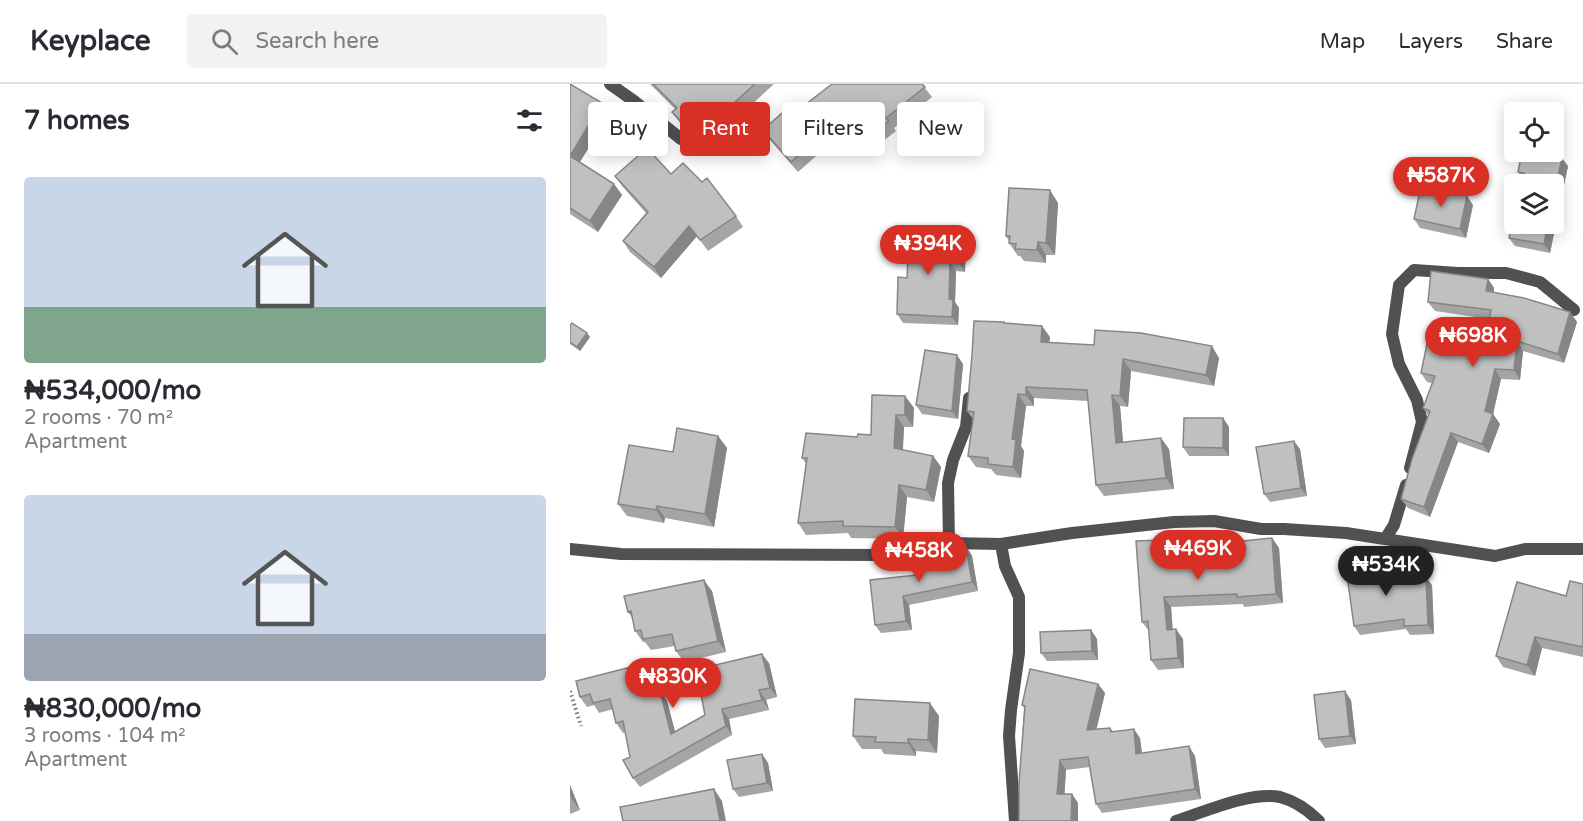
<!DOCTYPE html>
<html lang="en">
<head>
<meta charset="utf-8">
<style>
	:root { --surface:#fff; --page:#f2f2f3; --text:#2b2b33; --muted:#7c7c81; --line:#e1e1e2; --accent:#d93025 }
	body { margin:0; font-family:"Varela Round",sans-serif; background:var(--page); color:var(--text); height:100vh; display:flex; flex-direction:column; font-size:22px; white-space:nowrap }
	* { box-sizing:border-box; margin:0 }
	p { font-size:20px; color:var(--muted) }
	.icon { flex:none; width:33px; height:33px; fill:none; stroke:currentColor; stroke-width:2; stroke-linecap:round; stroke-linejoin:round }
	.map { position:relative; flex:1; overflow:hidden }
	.drawer { display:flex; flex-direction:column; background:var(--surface); width:570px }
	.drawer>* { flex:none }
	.banner { position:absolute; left:18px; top:18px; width:570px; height:54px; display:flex; gap:12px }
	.buttons { position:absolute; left:934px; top:18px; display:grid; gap:12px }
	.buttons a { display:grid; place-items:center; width:60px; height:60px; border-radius:6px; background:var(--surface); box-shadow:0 3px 15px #0003; font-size:30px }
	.price { position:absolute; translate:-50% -51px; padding:0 14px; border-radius:21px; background:var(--accent); color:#fff; font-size:20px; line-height:39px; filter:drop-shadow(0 2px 3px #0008) }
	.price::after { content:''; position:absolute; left:50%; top:36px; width:18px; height:14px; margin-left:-9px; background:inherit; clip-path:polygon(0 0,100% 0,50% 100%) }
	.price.current { background:#222; color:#fff }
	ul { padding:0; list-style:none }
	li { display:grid; align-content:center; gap:12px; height:318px; padding:0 24px }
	li span { display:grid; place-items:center; height:186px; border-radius:6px; color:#555 }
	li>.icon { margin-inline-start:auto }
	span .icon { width:108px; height:108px; fill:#fffc; stroke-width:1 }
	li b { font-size:26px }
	h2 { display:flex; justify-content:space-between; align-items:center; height:72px; padding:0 24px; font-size:26px }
	.chip { padding:0 21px; border-radius:6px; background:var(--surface); box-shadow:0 3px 15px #0003; font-size:21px; line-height:54px }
	.chip.current { background:var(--accent); color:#fff }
	header { display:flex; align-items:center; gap:36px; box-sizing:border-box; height:84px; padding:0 30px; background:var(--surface); border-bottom:2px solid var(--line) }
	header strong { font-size:28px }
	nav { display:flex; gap:33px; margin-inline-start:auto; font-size:21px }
	.search { width:420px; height:54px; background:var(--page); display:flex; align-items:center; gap:15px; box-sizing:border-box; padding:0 21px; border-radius:6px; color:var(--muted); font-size:22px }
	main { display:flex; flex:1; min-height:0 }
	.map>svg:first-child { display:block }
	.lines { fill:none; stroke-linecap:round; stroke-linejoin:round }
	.path { stroke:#737373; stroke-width:4; stroke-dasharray:1.5 3; stroke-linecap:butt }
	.minor { stroke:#515151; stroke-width:12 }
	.wall { fill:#a5a5a5 }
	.shaded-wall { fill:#868686 }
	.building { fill:#c0c0c0; stroke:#868686; stroke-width:1.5 }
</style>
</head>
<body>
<header>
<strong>Keyplace</strong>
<div class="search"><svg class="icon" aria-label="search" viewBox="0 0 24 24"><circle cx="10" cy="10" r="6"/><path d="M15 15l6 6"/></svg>Search here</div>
<nav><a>Map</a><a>Layers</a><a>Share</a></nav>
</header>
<main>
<section class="drawer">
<h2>7 homes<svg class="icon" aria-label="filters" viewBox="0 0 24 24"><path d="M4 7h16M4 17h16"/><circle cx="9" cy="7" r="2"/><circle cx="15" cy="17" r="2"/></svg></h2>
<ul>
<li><span style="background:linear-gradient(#c9d6e8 70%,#7fa58c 0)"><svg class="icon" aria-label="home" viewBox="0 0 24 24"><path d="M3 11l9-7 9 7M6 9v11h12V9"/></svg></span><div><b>₦534,000/mo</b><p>2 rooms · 70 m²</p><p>Apartment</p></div></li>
<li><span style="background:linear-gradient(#c9d6e8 75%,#9aa5b1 0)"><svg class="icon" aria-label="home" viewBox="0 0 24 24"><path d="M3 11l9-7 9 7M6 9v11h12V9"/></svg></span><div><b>₦830,000/mo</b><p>3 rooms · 104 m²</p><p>Apartment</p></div></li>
</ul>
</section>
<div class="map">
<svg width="1013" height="737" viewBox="0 0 1013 737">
	<rect width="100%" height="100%" fill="#fff"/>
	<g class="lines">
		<path class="path" d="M0,607L11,642"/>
		<path class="minor" d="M40,0L64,17L111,55
			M840,384L852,338L847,316L829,280L822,250L829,201L844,186L888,189H936L970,198L1004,226
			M815,455L824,441L836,401
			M379,459L378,399L383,376L396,343L399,314
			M431,460L502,449L604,438L644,437L691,445H714L776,449L925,472L955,465H1013
			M0,465L51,470L307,471L345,463L379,459L431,460L435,482L449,513V569L441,626L439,652L445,737
			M606,737C634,728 681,707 710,713C725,717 738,726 749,737"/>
	</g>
	<path class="wall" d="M0,0L40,30L10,78L44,100L52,111L28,148L0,130Z
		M80,0H204L134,64L110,39L102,28L105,25Z
		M352,0L362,13L324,44L326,47L298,69L278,44L228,88L200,56L193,46L227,27Z
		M998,82L980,169L945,162L939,154L945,140L953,96L948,88Z
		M101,90L166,132L173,143L138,167L127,152L91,194L60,168L53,157L76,129L52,102L45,92Z
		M488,119L485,171H476V179L454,177L450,172H448L439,159V157L436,152Z
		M903,121L896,154L850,144L844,135Z
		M390,152L396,161L395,188L386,187L385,218L389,224L388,241L333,239L327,230L337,194Z
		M918,195L924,204V208L1000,228L1007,238L994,279L953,267L950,296L931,295L923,330L930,340L919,369L888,358L860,433L838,424L831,415L858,331L853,324L862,299L857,298L851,289L914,262L919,235L865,227L858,218Z
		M435,239L480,253L479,258L649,274L644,302L561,287L558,323L550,322L553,358L599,365L604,405L534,412L526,401L518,317L464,314V322H456L451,362L454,367L451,394L426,391L421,385L406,383L398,372L403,335L397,327Z
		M0,242L20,253L10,267L0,260Z
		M393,280L388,335L352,330L346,321Z
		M335,312L344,324L343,343H334L333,366L363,372L371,383L364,418L337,413L333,455L281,454L278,449L236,451L228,439L236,380L232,374L287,353L301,351Z
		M653,334L659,343V372H619L613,363Z
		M148,352L157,364L144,443L95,434L94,439L57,432L48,420L103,368Z
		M730,365L737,412L700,418L694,410Z
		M702,454L709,464L713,519L674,523L673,520L601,523L603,546L613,555L614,584L588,586L581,576L579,547L572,538L600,465V468L664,466Z
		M396,463L402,472L408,507L339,521L342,546L311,549L305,541L347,491Z
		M816,488L817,494L862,501L864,550L840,551L836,545L790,551L784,542Z
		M1013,500V573L972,564L965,592L933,583L926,572L996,512Z
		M142,507L156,568L114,578L106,567L105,562L81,566L75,558H73L65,547L63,535L58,528Z
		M521,546L527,555L528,576L477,577L471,569Z
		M199,579L207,613L196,616L199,626L159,635L162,651L70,703L63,694L60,673L55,648L53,649L46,639L43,625L29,629L24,621L17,623L10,613L72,591L77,611L90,607L97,617L105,648L135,631L146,602Z
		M528,600L535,609L526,645L540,644L543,647L570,654L572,669L625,672L631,715L532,729L526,720L520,683L496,686L494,710H502L508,719L449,699L454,624L452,621Z
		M781,616L786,660L755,664L749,655Z
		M369,632L367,669L346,667V672L314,670L311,665H292L283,652Z
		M192,670L198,679L203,707L169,713L163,705Z
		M0,701L10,726L0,730Z"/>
	<path class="shaded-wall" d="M32,19L40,30L7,82L0,72Z
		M992,74L998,82L980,169L974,160L978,140H984V111Z
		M44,100L52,111L28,148L20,137Z
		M480,106L488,119L485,171L476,159Z
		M897,112L903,121L896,154L890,145Z
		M119,142L127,152L91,194L84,183Z
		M390,152L396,161L395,188L389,179Z
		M468,158L476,171V179L467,166Z
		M380,179L386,187L385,218L389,224L388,241L382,233L379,215Z
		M918,195L924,204L923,216L916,207Z
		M1000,228L1007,238L994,279L988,270Z
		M472,242L480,253L478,269L471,258Z
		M17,249L20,253L10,267L7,263Z
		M947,257L953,267L950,296L944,286Z
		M642,262L649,274L644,302L636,291Z
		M387,271L393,280L388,335L382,327Z
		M553,275L561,287L558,323L550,312Z
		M925,285L931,295L923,330L930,340L919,369L912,360L915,327Z
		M456,303L464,314V322L456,311Z
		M448,310L456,322L451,362L454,367L451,394L443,383L442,355Z
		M542,311L550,322L554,370L546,359Z
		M335,312L344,324L343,343L335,331Z
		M326,331L334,343L332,376L324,364Z
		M653,334L659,343V372L653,364Z
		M881,349L888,358L860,433L854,423Z
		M148,352L157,364L144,443L135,430Z
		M591,354L599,365L604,405L596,394Z
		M724,357L730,365L737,412L731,404Z
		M363,372L371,383L364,418L356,406Z
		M329,401L337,413L333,455L325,443Z
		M87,422L95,434L94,439L86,426Z
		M702,454L709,464L713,519L706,510Z
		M593,456L600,465V478L593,468Z
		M396,463L402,472L408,507L402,498Z
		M810,479L816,488L818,503L812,494Z
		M856,493L862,501L864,550L858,541Z
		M134,496L142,507L156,568L148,557Z
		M333,512L339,521L342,546L336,537Z
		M594,513L601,523L603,556L597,546Z
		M606,545L613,555L614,584L608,574Z
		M521,546L527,555L528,576L522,567Z
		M965,553L972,564L965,592L957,581Z
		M192,570L199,579L207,613L200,604Z
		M65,582L72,591L80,621L73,612Z
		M528,600L535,609L524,656L517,646Z
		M189,606L196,616L199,626L192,616Z
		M90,607L97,617L108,659L101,650Z
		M775,607L781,616L786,660L780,652Z
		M360,619L369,632L367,669L358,656Z
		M152,625L159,635L162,651L156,642Z
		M564,645L570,654L573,679L566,670Z
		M338,655L346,667V672L338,659Z
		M619,662L625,672L631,715L625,705Z
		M192,670L198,679L203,707L197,699Z
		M490,676L496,686L494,719L487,710Z
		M0,701L10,726L1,714L0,710Z
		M144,705L152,717L156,737H150Z
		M502,710L508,719V737H501Z"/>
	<path class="building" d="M0,0L32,19L0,72Z
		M83,0H185L126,53L102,28L107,24Z
		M262,0H352L355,3L316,34L319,37L291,59L271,34L221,78L193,46L221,21L227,27Z
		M77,64L101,90L113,79L132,98L137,94L166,132L130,156L119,142L84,183L53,157L78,128L45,92Z
		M952,68H960L992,74L984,111V100H952L954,89L948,88Z
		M0,72L44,100L20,137L0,124Z
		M851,102L897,112L890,145L844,135Z
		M439,104L480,106L476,159L468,158L467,166L445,165L446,160L439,159L440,152H436Z
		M945,123V140H978L974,160L939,154Z
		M339,150L390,152L389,179H380L379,215L383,216L382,233L327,230L328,193L337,194Z
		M861,187L918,195L916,207L954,214L1000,228L988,270L947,257L944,286L925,285L915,327L923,330L912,360L881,349L854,423L831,415L842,375L860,327L853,324L865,292L851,289L859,250L914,262L921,226L858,218Z
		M404,237L434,238V239L472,242L471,258L524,261L525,246L571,249L642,262L636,291L553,275L550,312L542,311L546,359L591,354L596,394L526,401L517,306L456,303V311L448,310L442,355L446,356L443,383L418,380V374L398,372L404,328L397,327L402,271Z
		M2,239L17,249L7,263L0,258V242Z
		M355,266L387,271L382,327L346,321Z
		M302,311L335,312V331H326L324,364L363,372L356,406L329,401L325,443L273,442V437L228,439L237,374H232L236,349L287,353L288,350L301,351Z
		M614,334H653V364L613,363Z
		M107,344L148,352L135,430L87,422L86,426L48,420L59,361L103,368Z
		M724,357L731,404L694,410L686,363Z
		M702,454L706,510L667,513V510L594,513L597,546L606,545L608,574L581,576L578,537L572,538L566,457L593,456V468L664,466L663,458Z
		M396,463L402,498L333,512L336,537L305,541L300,496L347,491L344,474Z
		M810,479L812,494L856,493L858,541L834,542V535L784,542L776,484Z
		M134,496L148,557L106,567L102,550L73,555L71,546L65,547L61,527L58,528L54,512Z
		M1000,497L1013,500V563L965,553L957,581L926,572L947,498L996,512Z
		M521,546L522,567L471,569L470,548Z
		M192,570L200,604L189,606L192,616L152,625L156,642L63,694L53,676L60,673L53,637L46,639L40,615L23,619L20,610L10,613L6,597L65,582L73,612L90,607L101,650L135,631L130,605L146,602L141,582Z
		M460,585L528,600L517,646L540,644L541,648L564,645L566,670L619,662L625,705L526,720L518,673L490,676L487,710H502L501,737H449V699L455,622L452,621Z
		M775,607L780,652L749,655L744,611Z
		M285,615L360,619L358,656L338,655V659L305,658L306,653L283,652Z
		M192,670L197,699L163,705L157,676Z
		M144,705L150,737H53L50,723Z"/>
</svg>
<div class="buttons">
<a><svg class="icon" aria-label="locate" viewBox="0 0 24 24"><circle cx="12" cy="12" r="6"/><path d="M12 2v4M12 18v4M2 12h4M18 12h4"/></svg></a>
<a><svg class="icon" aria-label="layers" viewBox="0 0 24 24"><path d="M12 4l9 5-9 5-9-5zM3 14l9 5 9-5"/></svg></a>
</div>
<b class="price" style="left:871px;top:124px">₦587K</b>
<b class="price" style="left:358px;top:192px">₦394K</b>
<b class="price" style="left:903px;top:284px">₦698K</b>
<b class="price" style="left:628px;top:497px">₦469K</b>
<b class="price" style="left:349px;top:499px">₦458K</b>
<b class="price current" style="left:816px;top:513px">₦534K</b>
<b class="price" style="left:103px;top:625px">₦830K</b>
<div class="banner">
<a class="chip">Buy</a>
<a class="chip current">Rent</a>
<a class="chip">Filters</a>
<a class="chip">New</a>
</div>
</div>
</main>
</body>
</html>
